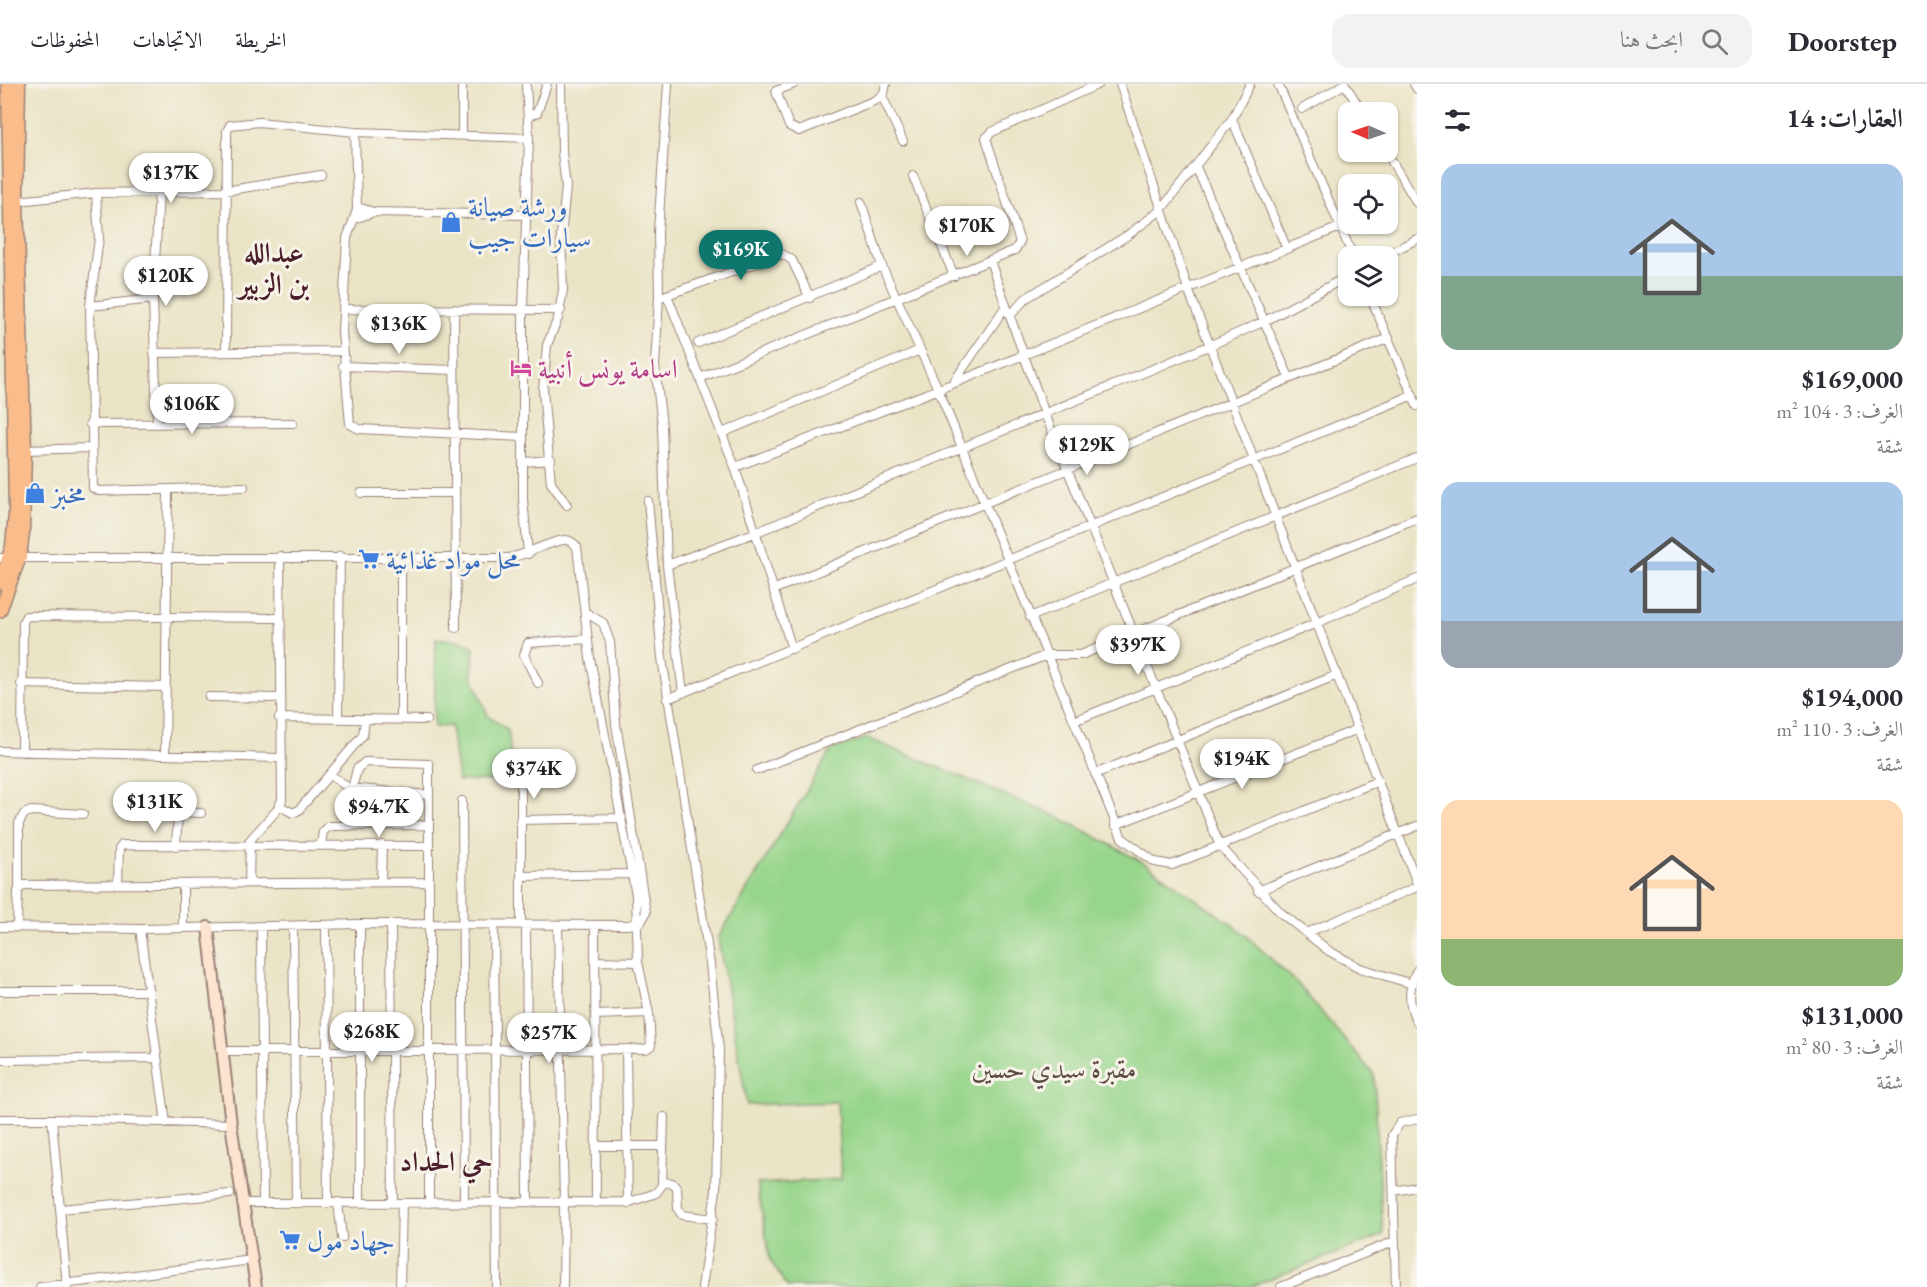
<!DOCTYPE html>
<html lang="ar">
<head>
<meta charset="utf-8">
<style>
	:root { --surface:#fff; --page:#f2f2f3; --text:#2b2b33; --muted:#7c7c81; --line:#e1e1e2; --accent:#0f766e }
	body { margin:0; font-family:"EB Garamond",Amiri,serif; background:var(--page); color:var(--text); direction:rtl; height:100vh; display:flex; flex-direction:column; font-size:22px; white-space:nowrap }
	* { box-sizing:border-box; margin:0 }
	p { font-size:20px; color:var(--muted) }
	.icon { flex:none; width:33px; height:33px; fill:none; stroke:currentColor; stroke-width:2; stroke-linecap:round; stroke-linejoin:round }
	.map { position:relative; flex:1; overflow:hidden; direction:ltr }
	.details { display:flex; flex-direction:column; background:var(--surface); width:510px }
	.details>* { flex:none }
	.needle { width:39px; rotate:272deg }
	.controls { position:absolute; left:1338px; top:18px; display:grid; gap:12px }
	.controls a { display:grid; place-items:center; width:60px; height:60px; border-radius:12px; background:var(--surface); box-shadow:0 2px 4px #0004; font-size:30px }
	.price { position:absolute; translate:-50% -51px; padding:0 14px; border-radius:21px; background:#fff; color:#222; font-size:20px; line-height:39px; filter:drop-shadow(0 2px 3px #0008) }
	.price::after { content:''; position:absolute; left:50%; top:36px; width:18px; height:14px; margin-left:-9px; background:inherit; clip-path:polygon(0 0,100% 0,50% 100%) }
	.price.current { background:var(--accent); color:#fff }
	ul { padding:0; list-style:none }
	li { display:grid; align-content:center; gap:12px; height:318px; padding:0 24px }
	li span { display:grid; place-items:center; height:186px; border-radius:18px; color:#555 }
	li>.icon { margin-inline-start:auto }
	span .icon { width:108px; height:108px; fill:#fffc; stroke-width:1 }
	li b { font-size:26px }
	h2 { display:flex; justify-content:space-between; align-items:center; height:72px; padding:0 24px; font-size:26px }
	header { display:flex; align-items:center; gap:36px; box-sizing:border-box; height:84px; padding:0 30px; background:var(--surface); border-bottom:2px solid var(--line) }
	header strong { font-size:28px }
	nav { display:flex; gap:33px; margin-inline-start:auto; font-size:21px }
	.search { width:420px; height:54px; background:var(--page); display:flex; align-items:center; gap:15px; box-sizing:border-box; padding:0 21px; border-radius:18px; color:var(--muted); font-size:22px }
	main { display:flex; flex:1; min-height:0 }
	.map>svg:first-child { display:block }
	.green { fill:#97d58b; stroke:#707a5b; stroke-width:1.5 }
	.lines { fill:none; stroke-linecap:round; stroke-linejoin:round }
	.street-casing { stroke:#9a8278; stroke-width:10 }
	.secondary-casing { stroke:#9a8278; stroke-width:14 }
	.primary-casing { stroke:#9a8278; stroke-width:15 }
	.street { stroke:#fff; stroke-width:8 }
	.secondary { stroke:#fde4d0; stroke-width:10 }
	.primary { stroke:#f9bc8a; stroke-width:12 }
	.labels { text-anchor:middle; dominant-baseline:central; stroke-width:6; stroke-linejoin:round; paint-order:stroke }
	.shop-label { font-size:27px; fill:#366cbe; stroke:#f7f3e8; text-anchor:start }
	.hotel-label { font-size:27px; fill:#b23c85; stroke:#f7f3e8; text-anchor:start }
	.park-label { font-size:27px; fill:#5d4c43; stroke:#f7f3e8 }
	.neighbourhood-label { font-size:28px; font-weight:bold; fill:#4a1f2b; stroke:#f7f3e8 }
</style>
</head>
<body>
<header>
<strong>Doorstep</strong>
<div class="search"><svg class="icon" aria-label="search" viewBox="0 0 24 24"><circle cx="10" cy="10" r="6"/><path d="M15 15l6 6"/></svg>ابحث هنا</div>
<nav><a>الخريطة</a><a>الاتجاهات</a><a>المحفوظات</a></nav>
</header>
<main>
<section class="details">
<h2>العقارات: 14<svg class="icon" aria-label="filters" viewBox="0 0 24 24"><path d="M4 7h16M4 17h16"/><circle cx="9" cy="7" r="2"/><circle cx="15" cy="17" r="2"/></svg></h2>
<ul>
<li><span style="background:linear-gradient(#a9c7e8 60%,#7fa58c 0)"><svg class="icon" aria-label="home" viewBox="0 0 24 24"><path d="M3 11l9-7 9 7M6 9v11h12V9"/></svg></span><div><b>$169,000</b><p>الغرف: 3 · 104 m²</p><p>شقة</p></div></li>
<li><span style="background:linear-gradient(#a9c7e8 75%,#9aa5b1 0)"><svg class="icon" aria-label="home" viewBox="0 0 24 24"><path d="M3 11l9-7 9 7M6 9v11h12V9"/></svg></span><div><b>$194,000</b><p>الغرف: 3 · 110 m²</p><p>شقة</p></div></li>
<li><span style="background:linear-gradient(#ffd9b3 75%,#8fb573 0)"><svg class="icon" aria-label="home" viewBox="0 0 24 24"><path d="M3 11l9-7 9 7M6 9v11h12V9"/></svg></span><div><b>$131,000</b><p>الغرف: 3 · 80 m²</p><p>شقة</p></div></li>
</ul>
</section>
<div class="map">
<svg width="1417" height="1203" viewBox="0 0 1417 1203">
	<rect width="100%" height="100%" fill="#f7f3e8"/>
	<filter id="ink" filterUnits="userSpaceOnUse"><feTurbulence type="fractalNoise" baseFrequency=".0167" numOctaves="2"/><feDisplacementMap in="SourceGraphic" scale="12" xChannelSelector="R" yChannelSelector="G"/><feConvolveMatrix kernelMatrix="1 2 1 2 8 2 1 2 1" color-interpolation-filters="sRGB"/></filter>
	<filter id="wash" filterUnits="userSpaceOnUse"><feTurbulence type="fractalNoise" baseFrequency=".008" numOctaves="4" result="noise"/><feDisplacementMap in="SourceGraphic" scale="24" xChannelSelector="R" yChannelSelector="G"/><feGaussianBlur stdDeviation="1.35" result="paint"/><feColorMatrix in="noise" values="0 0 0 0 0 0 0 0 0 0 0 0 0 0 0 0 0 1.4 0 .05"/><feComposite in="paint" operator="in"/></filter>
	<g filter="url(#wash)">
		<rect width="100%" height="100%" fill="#eae4c6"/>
		<path class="green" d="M436,554L461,557L474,563L472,591L488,632L508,646L514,696L458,697L451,642L434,643Z
			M867,654L1063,735L1144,779L1240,846L1297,899L1374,991L1383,1151L1250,1203H787L770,1176L757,1100L841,1095L837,1018L747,1021L718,854L831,666Z"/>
	</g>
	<g filter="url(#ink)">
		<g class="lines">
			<defs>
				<path id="street" d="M462,0V51
					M526,0L529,54L523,225V415L528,470
					M561,0L562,69L566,103L561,152L563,206L558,234L547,261L543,306L551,399L567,421
					M668,0L658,148L659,213L655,281L662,342L667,481L683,609
					M794,0L776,7L789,42L799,47L876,16L884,9L886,0
					M1120,0L1188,205L1417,799
					M1278,0L1353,172
					M1345,0L1362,28
					M1414,0L1417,5
					M882,12L903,57
					M1302,25L1345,0
					M528,32L537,29L547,0
					M1232,35L1287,165
					M355,48L357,126L347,154L342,248L350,340L359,345L523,353
					M1386,68L1417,119
					M1196,83L1289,293
					M913,92L954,192
					M96,109L99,154L90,222L93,404L99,407L244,403
					M17,117L96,109L225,107L321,91
					M861,118L882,182L938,305L1122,754L1155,778L1172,781L1378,697
					M357,123L374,128L526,131
					M354,135L374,128
					M1384,172L1417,155
					M990,177L1045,330L1220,762L1281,829L1329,867L1360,884L1412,900
					M667,211L735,383L792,565
					M664,212L782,170L792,176L810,214
					M1370,212L1417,322
					M90,222L153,215
					M344,225L561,226
					M454,225L456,544
					M1010,232L1025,215L1128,151L1161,126L1232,35L1250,0
					M698,259L882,182
					M226,268L227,47L230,41L259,38L355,48L529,54
					M154,269L342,267
					M343,282L454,286
					M700,294L1015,166L1020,158L986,54L992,48L1099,0
					M953,299L1006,222
					M157,339L153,215L159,108
					M90,340L293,339
					M722,349L920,266
					M25,366L91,364
					M523,378L551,376
					M735,383L952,300L1340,143
					M361,409H455
					M648,417L662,574L710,880L719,966L716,1106L702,1203
					M401,472V635
					M0,474H508C525,472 552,456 565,456C571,456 574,459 577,463L590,574L636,811L638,878L649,929L651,962L646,965L223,967
					M667,481L757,448L1211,261L1265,237L1348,192
					M775,505L1389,254
					M1030,533L1417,374
					M538,599L524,571L528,559L588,555
					M21,600L166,603
					M209,613L279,614
					M667,615L1413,311
					M279,634L427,636
					M338,634L340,472
					M1074,637L1317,539L1417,495
					M0,667L280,674
					M22,668L23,538L26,532L279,534
					M165,671L168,406
					M757,686L1047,571H1081L1417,434
					M330,690L348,704L429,711
					M1095,690L1337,591
					M352,705L357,685L365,678L429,680V1119
					M462,717L464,1119
					M280,722L293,729L299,726L363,651L365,635
					M144,727L178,728
					M520,736L622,734
					M1115,741L1358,645
					M321,760L323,748L329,742L428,741
					M176,762L178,728L201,729
					M521,792L632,790
					M249,798L250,756L277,726L282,716L280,472
					M381,798L382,761
					M118,800L119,765L122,761L428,762
					M19,803V739L24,730L31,727L83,730
					M1258,807L1417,742
					M391,841L393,1119
					M521,841V695
					M526,841L528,1118
					M558,841L564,1119L563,1203
					M595,841L596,1119
					M261,842L263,1119
					M293,842L296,1118
					M326,842L328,1118
					M494,842L497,1203
					M0,843L140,845L360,840L628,841L641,838L646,829L616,640L610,558L603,539L585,528
					M17,843L18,807L23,801L428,798
					M183,844V800
					M140,845L166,1039
					M1306,849L1417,803
					M595,877L638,878
					M1417,886C1408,903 1408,921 1417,938
					M0,907H149
					M595,931L649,929
					M626,965L628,1119
					M0,976L157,974
					M0,1035H52
					M596,1062H663
					M663,1098L672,1099L677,1103L678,1125L682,1131L713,1135
					M1394,1107L1417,1103
					M338,1118L342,1154
					M360,1118V840
					M242,1119L630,1118L656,1109L662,1101L664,1033
					M60,1125L230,1110
					M40,1203L252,1176
					M67,1203L52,1035L231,1040
					M400,1203L402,1119
					M1281,1203L1395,1157
					M1396,1203L1392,1051L1400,1039L1417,1035"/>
				<path id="secondary" d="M208,843L231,1040L256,1203"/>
				<path id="primary" d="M0,499L12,462L15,430L8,0
					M0,527L20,473L23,449L25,366L17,117L19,0"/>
			</defs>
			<use href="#street" class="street-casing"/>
			<use href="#secondary" class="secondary-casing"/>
			<use href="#primary" class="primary-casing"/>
			<use href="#street" class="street"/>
			<use href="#secondary" class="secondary"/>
			<use href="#primary" class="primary"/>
		</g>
	</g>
	<defs>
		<symbol id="shop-bare" viewBox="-9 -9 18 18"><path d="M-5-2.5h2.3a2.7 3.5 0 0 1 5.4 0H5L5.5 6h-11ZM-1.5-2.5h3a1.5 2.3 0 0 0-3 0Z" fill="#3f7fe0" stroke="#f7f3e8" stroke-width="2.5" paint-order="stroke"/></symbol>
		<symbol id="hotel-bare" viewBox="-9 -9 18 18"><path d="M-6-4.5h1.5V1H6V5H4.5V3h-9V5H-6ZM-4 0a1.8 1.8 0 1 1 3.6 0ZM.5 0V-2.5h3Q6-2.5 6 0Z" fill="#d1479c" stroke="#f7f3e8" stroke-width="2.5" paint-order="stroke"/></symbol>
		<symbol id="supermarket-bare" viewBox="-9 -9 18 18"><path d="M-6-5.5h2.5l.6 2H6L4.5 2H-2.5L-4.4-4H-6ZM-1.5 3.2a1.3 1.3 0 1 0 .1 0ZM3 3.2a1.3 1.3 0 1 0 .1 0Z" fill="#3f7fe0" stroke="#f7f3e8" stroke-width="2.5" paint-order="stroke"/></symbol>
	</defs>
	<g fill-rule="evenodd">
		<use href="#shop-bare" x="436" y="123" width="30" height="30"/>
		<use href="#hotel-bare" x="506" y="269" width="30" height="30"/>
		<use href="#shop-bare" x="20" y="394" width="30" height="30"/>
		<use href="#supermarket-bare" x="354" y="460" width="30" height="30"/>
		<use href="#supermarket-bare" x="275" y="1141" width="30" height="30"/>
	</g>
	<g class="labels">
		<g class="shop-label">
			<text x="468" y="122">ورشة صيانة<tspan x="468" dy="31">سيارات جيب</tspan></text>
			<text x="52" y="409">مخبز</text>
			<text x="386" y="475">محل مواد غذائية</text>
			<text x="307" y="1156">جهاد مول</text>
		</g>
		<g class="hotel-label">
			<text x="538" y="284">اسامة يونس أنبية</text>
		</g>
		<g class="park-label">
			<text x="1054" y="984">مقبرة سيدي حسين</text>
		</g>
		<g class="neighbourhood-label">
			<text x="274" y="168">عبدالله<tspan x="274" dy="32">بن الزبير</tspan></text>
			<text x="446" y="1077">حي الحداد</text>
		</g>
	</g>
</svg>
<div class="controls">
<a><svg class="needle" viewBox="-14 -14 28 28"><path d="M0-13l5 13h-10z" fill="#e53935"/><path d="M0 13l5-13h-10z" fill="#7c7c81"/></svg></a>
<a><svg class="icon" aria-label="locate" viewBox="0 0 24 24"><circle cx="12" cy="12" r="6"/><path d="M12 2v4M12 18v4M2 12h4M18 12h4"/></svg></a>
<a><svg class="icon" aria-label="layers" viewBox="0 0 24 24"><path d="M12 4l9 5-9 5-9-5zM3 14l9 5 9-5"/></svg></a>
</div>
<b class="price" style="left:171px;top:120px">$137K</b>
<b class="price" style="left:967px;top:173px">$170K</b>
<b class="price current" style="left:741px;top:197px">$169K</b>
<b class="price" style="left:166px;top:223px">$120K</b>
<b class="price" style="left:399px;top:271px">$136K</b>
<b class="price" style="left:192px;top:351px">$106K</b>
<b class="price" style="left:1087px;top:392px">$129K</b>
<b class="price" style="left:1138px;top:592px">$397K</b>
<b class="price" style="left:1242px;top:706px">$194K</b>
<b class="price" style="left:534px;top:716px">$374K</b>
<b class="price" style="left:155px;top:749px">$131K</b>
<b class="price" style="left:379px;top:754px">$94.7K</b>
<b class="price" style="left:372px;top:979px">$268K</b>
<b class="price" style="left:549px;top:980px">$257K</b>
</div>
</main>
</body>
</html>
